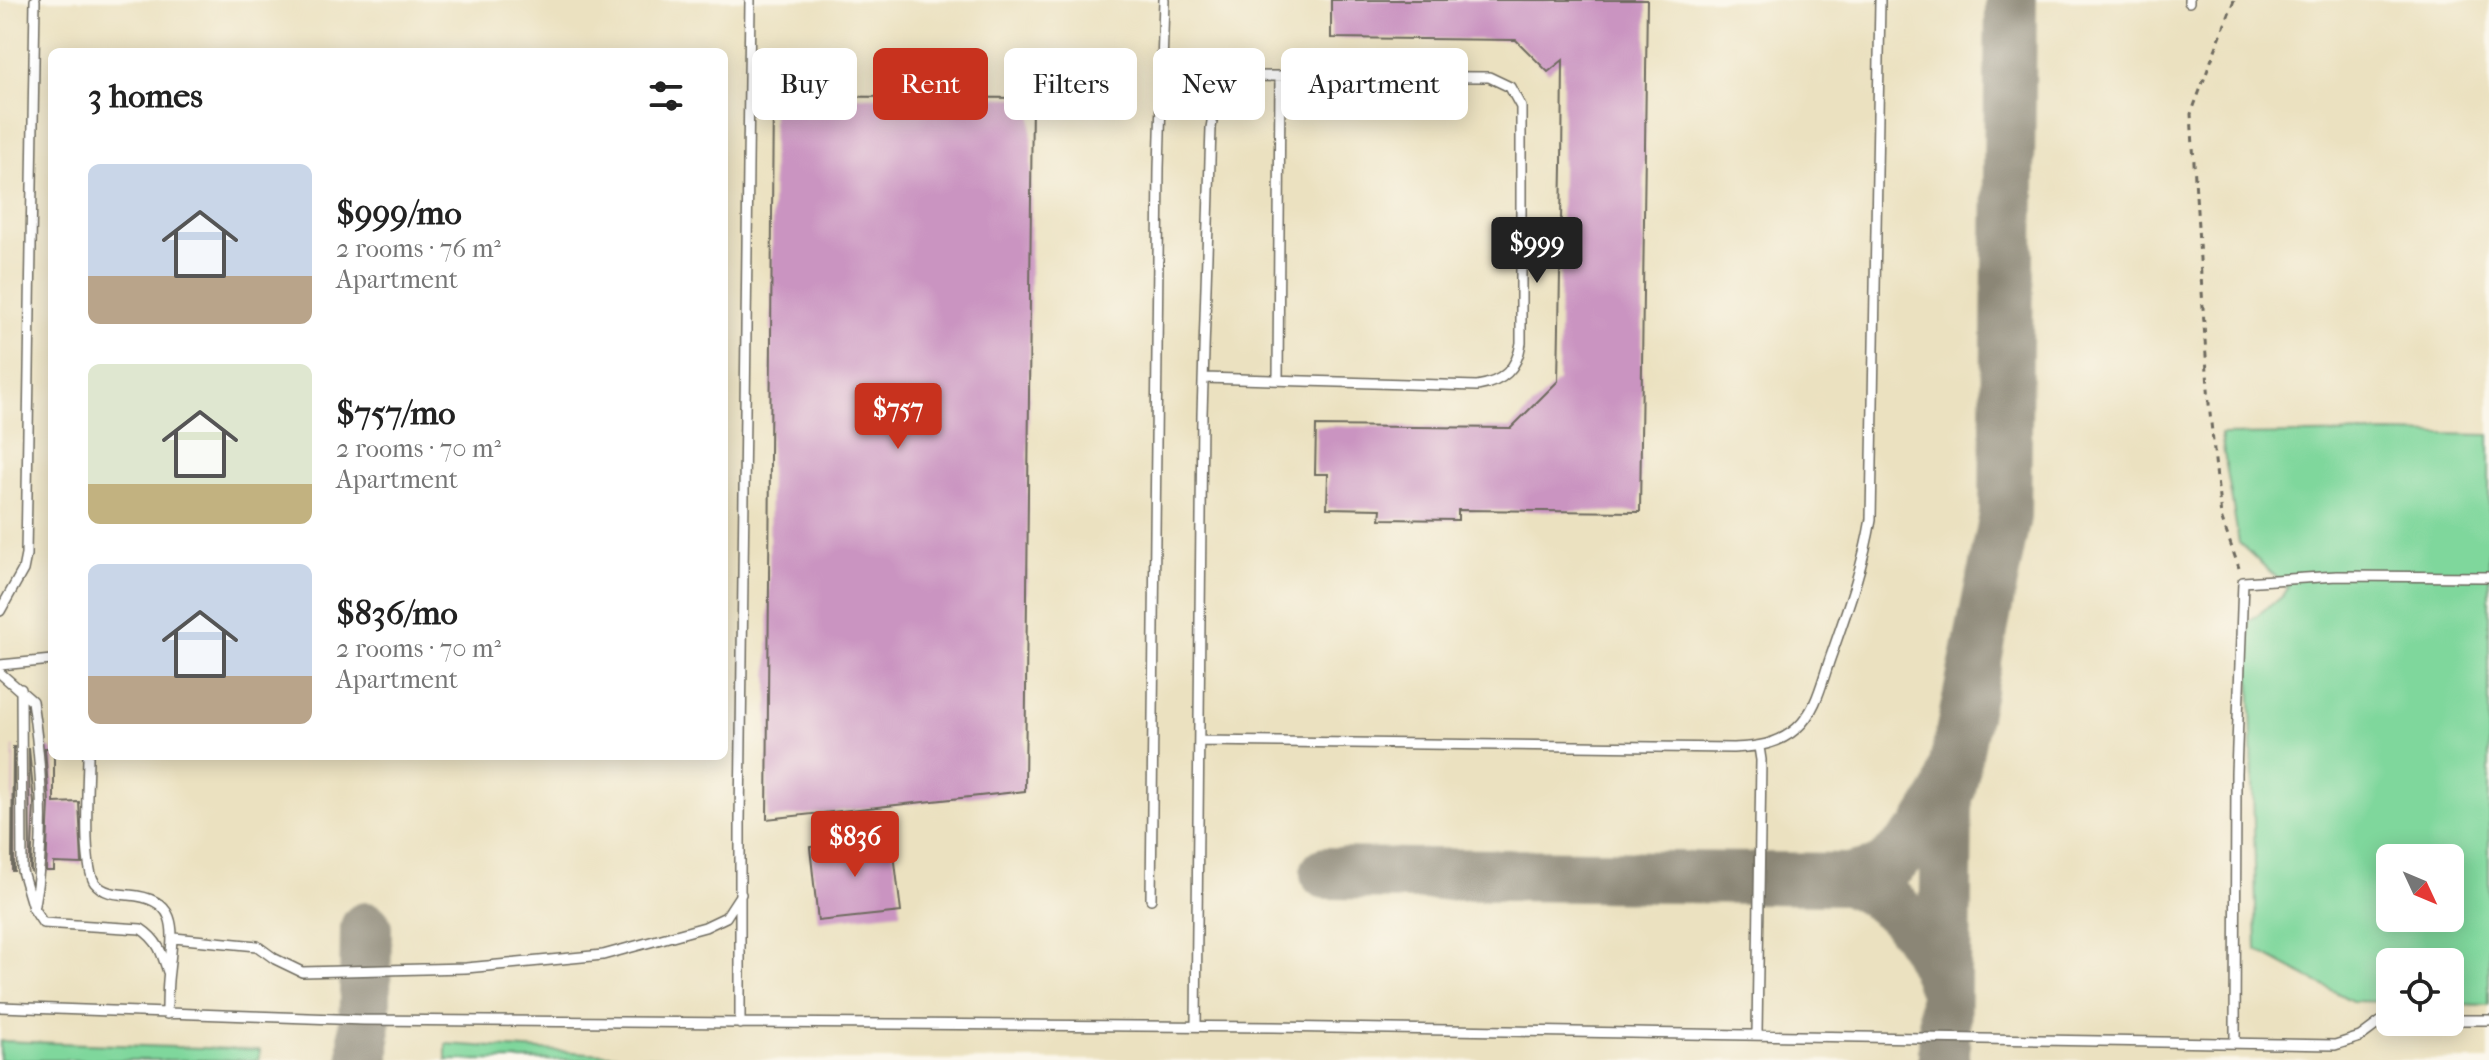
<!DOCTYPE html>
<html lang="en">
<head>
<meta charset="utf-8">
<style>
	:root { --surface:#fff; --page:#f2f2f2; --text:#222; --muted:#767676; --accent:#c8321e }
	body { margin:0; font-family:"IM FELL French Canon",serif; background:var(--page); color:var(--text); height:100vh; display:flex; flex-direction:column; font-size:30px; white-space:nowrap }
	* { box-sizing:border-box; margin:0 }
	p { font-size:26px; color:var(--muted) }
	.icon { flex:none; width:44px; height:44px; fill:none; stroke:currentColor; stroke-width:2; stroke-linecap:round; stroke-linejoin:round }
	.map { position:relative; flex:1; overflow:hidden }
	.panel { position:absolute; left:48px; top:48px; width:680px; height:712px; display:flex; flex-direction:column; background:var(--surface); border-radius:12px; box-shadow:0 4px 20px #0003 }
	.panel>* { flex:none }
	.top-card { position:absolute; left:752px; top:48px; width:760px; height:72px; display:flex; gap:16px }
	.needle { width:52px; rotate:134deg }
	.buttons { position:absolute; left:2376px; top:844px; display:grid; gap:16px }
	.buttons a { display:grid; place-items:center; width:88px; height:88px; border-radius:12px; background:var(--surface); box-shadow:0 4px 20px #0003; font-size:40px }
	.price { position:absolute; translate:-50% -68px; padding:0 18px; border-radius:8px; background:var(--accent); color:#fff; font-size:26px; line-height:52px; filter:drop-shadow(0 2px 4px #0008) }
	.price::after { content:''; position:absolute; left:50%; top:48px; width:24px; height:18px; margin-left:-12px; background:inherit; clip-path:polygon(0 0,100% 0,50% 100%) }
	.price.current { background:#222; color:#fff }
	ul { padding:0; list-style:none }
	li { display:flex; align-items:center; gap:24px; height:200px; padding:0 40px }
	li span { display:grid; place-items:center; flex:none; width:224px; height:160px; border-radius:12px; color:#555 }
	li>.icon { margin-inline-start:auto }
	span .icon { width:96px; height:96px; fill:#fffc; stroke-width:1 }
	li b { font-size:34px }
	h2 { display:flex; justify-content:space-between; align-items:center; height:96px; padding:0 40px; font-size:34px }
	.tag { padding:0 28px; border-radius:12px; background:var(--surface); box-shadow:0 4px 20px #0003; font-size:28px; line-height:72px }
	.tag.current { background:var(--accent); color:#fff }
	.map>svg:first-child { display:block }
	.green { fill:#7fd79c; stroke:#558164; stroke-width:2; fill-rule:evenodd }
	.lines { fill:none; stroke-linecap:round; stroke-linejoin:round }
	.taxiway { stroke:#8b8676; stroke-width:52 }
	.building { fill:#ca94c1 }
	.service-casing { stroke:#6e6b5f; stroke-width:12 }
	.path { stroke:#6e6b5f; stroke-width:3; stroke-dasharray:6 6; stroke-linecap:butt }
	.service { stroke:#fff; stroke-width:9 }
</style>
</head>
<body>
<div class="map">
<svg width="2489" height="1060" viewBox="0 0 2489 1060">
	<rect width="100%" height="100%" fill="#fbf7ec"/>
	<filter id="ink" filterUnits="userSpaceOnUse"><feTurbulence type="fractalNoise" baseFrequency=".0125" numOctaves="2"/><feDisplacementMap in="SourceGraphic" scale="16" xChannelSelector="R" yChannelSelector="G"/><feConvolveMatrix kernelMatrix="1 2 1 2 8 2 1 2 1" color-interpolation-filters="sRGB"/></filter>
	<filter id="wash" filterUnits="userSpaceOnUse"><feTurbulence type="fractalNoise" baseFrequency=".006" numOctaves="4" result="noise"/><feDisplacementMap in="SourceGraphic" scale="32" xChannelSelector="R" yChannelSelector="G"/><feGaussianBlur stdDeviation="1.8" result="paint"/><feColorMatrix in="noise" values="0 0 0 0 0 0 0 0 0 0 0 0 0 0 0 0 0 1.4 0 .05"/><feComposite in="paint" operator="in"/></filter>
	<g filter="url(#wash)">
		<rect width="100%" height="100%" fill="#ebe1c0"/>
		<path class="green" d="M2390,433L2489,435V1005L2450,1004V962H2390V1002L2352,1001L2257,950L2249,621L2283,596L2288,588L2239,543L2221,435ZM2390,858H2450V918H2390Z
			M0,1041L260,1050L259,1060H0Z
			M446,1044L700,1060H446Z"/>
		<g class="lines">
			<path class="taxiway" d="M1326,873L1849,879L1882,871L1922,835L1950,789L2005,516L2011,0
				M1849,879C1900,903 1922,930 1942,983
				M364,1060L366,928
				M1944,1060L1947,795"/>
		</g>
		<g id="blocks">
			<path class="building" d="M1331,0H1647L1640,512L1458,510V520L1380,519L1381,509L1327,508L1328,474H1315L1316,426L1511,428L1558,381L1562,166L1563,60L1548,72L1516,40L1331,38Z
				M773,96L1032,98L1025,791L767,819Z
				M13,747H14V871H12Z
				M29,748L34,803L31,871L30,870Z
				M45,748H52L54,756V803L79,802L82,864L54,863V871H46L49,803Z
				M892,837L901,912L818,921L810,847Z"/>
		</g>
	</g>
	<g filter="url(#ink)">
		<use href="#blocks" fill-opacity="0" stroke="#6e6b5f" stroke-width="2"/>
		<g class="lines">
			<defs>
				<path id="service" d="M2189,2V0
					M1278,380L1280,76
					M0,611L23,570L26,555L35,0
					M0,665L52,660
					M0,673L32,701C42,767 46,839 34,905
					M21,689L22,871L33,908L43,923L141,929C158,940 162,953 168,972
					M1200,741L1733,748C1756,747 1778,745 1797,728C1817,710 1822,681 1831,656C1847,610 1863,567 1871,519L1880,0
					M88,756C88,781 82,866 95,883C104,894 117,894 129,895C181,899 173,932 169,971C167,985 167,1000 167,1014
					M1151,899L1159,168L1164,0
					M174,938L257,946L275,959L302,972L466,968L603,955L705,927L726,917L741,894
					M0,1007L364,1020L1273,1027L2335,1045L2360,1037L2380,1022L2390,1021
					M2450,1020H2489
					M740,1024V821L750,0
					M1196,1026L1202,414L1211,128C1214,104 1223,90 1242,76L1489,77L1510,87L1521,107V343C1517,369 1503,382 1477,386L1204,378
					M1757,1034L1761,760L1759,747
					M2235,1043L2236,773L2243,582L2337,576L2489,577"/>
			</defs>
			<use href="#service" class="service-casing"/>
			<path class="path" d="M2234,0L2191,114L2209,404L2221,517L2239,568"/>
			<use href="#service" class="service"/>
		</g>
	</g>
</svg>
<div class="buttons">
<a><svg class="needle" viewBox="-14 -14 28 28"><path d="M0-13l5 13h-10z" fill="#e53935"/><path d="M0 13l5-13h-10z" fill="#767676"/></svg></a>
<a><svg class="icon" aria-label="locate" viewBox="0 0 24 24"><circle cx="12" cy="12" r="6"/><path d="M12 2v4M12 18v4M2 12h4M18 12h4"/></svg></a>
</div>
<b class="price current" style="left:1537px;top:285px">$999</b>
<b class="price" style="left:898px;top:451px">$757</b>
<b class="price" style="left:855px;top:879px">$836</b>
<div class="top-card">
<a class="tag">Buy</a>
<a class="tag current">Rent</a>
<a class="tag">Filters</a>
<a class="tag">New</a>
<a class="tag">Apartment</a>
</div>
<section class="panel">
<h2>3 homes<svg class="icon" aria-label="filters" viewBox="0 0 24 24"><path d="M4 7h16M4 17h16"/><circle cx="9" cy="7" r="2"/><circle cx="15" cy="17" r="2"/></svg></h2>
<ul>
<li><span style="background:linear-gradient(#c9d6e8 70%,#b9a48a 0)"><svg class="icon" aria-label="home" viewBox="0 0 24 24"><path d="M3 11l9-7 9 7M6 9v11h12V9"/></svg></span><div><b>$999/mo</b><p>2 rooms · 76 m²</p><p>Apartment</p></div></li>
<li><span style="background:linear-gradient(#dfe7d0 75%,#c2b280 0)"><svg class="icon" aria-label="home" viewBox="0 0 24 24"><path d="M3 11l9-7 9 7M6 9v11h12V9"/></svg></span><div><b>$757/mo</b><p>2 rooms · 70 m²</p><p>Apartment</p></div></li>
<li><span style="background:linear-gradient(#c9d6e8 70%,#b9a48a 0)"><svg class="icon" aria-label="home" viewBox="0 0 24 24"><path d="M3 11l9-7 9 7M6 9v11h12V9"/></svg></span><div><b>$836/mo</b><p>2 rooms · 70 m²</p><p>Apartment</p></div></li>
</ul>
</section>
</div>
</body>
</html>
